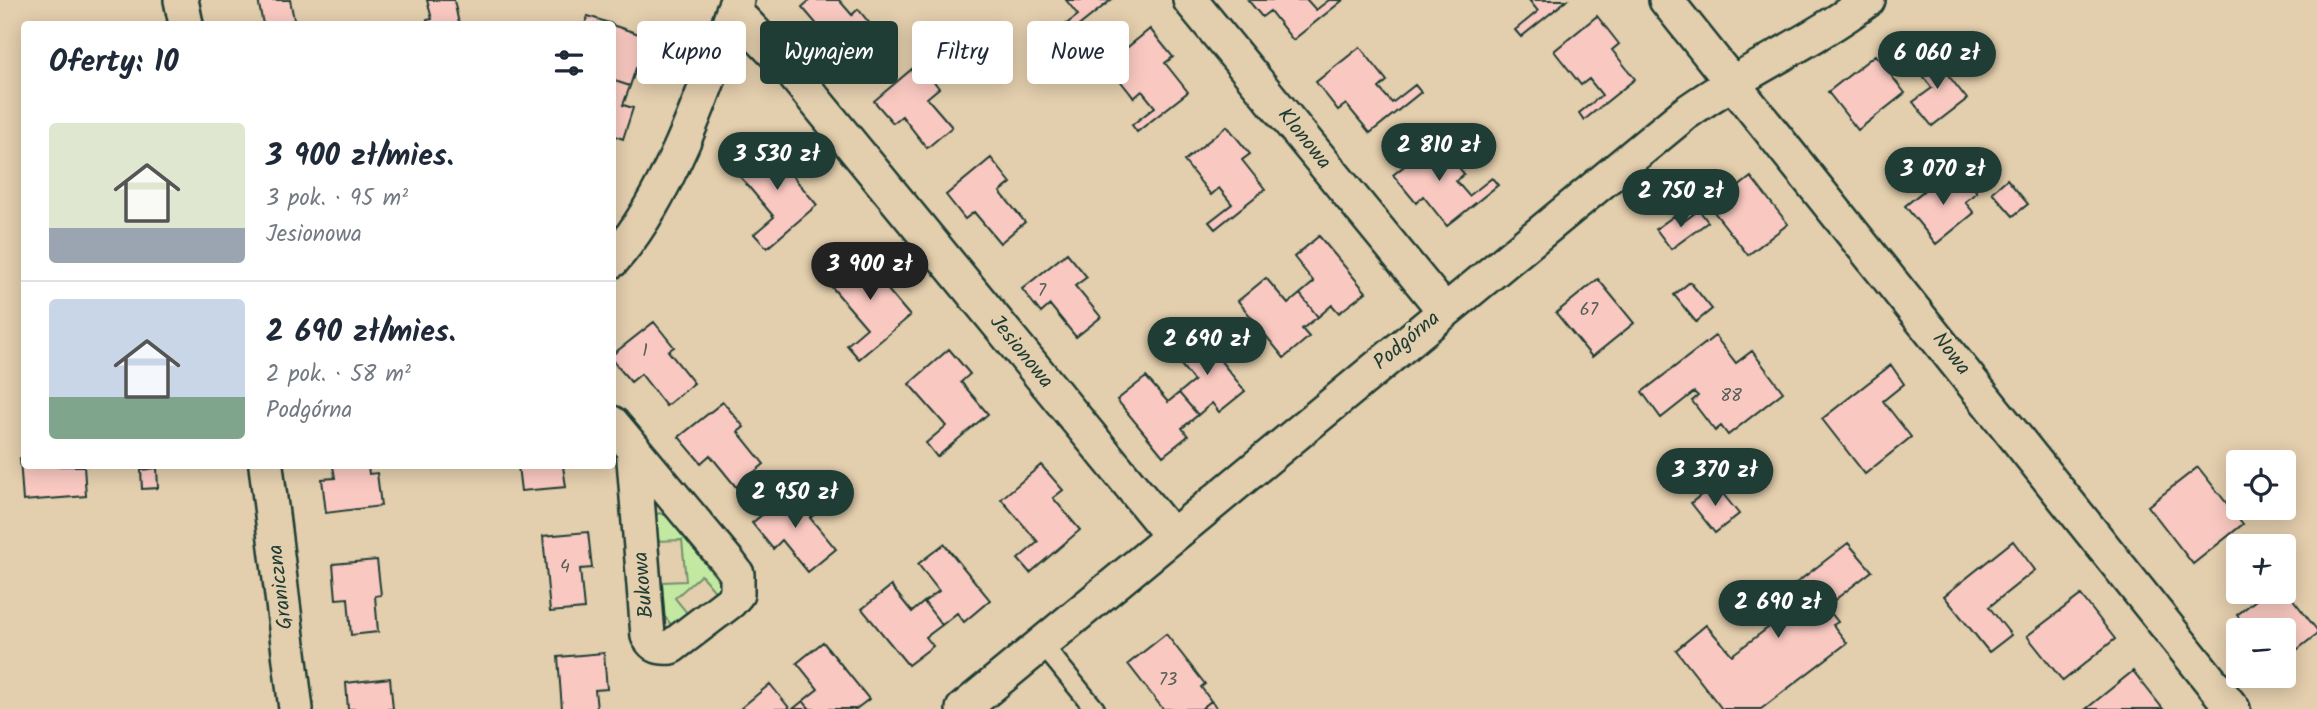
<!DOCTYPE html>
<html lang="pl">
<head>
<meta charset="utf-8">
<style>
	:root { --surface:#fff; --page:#f2f2f3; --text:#1f2937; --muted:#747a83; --line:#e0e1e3; --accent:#1f3d34 }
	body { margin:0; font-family:Kalam,sans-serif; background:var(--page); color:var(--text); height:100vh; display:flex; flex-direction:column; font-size:26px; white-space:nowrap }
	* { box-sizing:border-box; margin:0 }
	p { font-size:23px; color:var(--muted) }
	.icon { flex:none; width:38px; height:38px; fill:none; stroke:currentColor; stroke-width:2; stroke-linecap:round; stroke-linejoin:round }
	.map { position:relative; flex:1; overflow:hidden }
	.panel { position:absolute; left:21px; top:21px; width:595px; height:448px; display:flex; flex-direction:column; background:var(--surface); border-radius:7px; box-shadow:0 4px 18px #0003 }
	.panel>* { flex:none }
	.top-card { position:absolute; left:637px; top:21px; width:665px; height:63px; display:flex; gap:14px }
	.controls { position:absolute; left:2226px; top:450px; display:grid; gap:14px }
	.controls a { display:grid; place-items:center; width:70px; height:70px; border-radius:7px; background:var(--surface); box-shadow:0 4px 18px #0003; font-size:35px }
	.price { position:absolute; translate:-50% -60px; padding:0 16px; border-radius:24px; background:var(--accent); color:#fff; font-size:23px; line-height:46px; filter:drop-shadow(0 2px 4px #0008) }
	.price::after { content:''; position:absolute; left:50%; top:42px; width:21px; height:16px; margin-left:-10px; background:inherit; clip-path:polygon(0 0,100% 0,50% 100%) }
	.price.active { background:#222; color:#fff }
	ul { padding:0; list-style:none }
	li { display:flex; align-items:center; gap:21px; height:175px; padding:0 28px }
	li+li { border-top:2px solid var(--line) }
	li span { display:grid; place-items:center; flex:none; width:196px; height:140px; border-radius:7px; color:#555 }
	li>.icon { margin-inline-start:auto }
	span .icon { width:84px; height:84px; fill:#fffc; stroke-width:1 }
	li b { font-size:30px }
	h2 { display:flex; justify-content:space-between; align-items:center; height:84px; padding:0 28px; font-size:30px }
	.tag { padding:0 24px; border-radius:7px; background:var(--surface); box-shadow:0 4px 18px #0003; font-size:24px; line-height:63px }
	.tag.active { background:var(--accent); color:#fff }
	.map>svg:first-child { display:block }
	.green { fill:#c3e8a2; stroke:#71926b; stroke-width:2 }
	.building { fill:#f9c9c1; stroke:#1f3d34; stroke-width:2 }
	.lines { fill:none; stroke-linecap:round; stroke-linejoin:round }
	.lane-casing { stroke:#1f3d34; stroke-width:23 }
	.street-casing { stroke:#1f3d34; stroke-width:38 }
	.lane { stroke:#e3cead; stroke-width:18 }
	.street { stroke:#e3cead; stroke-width:33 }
	.labels { text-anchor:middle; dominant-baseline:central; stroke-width:7; stroke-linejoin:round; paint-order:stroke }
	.number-label { font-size:18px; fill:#566057 }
	.street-label { font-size:21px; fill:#1f3d34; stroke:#e3cead }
</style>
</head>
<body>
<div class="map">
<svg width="2317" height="709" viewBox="0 0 2317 709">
	<rect width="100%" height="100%" fill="#e3cead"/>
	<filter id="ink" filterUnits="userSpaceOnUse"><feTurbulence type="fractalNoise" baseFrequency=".0143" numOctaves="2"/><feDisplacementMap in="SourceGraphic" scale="14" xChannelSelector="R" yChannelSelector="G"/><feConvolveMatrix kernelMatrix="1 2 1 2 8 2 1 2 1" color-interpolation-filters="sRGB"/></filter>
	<g filter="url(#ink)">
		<path class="green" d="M659,513L668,516L725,589L718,595L701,575L675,598L691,618L673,627L664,616L662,582L686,581L682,540L656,541L655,516Z"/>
		<path class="building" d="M258,0H290L295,24H263Z
			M427,0H454L459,24H428L427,20L432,19Z
			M810,0H839L852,15L858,9L878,34L837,70L815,44L826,35L802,7Z
			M1066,0H1111L1061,40L1055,33L1078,15Z
			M1248,0H1307L1316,10L1329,0H1343L1293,40L1270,11L1262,17Z
			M1529,0H1567L1521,37L1515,30L1538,11Z
			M588,16L612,24H585Z
			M1597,16L1619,44L1612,50L1635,79L1584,120L1579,113L1602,95L1589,79L1581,85L1554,51Z
			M612,25L657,40L647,72L636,68L630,86L612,80Z
			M1150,29L1173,57L1165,63L1188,92L1137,132L1132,125L1155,107L1142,91L1134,98L1107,64Z
			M1360,47L1387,81L1379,88L1392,103L1415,85L1421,92L1370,133L1346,104L1338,110L1316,82Z
			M1929,51L1967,99L1932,126L1913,102L1932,88L1913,64Z
			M1875,55L1905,93L1858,130L1828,92Z
			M919,63L939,88L927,98L952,127L927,148L902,116L893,123L874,101Z
			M612,80L630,86L623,105L633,108L623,139L612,135Z
			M1227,126L1250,154L1242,160L1265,189L1215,229L1209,222L1232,204L1219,188L1211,195L1184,161Z
			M778,140L800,165L790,173L817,205L767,248L754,234L774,217L738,174Z
			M1437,140L1464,174L1456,181L1469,196L1492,178L1498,185L1447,226L1423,196L1416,203L1393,175Z
			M991,158L1011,183L1000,192L1025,222L1000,243L974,212L965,219L946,195Z
			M1943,175L1952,185L1963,175L1977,192L1965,202L1974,213L1936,244L1905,206Z
			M1751,177L1788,224L1748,255L1711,208Z
			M2007,179L2028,204L2013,216L1992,192Z
			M1699,210L1708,222L1671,249L1656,229L1674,216L1680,224Z
			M1319,236L1366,292L1339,313L1332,305L1318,317L1300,294L1314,282L1294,257Z
			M870,251L892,276L883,284L910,316L859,359L847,345L867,328L830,285Z
			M1067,253L1087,277L1075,286L1101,317L1076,337L1050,305L1041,313L1022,289Z
			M1266,278L1288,304L1300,294L1318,317L1302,329L1309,337L1284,358L1238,301Z
			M1598,279L1634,323L1592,357L1556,313Z
			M1690,282L1712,309L1696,322L1674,295Z
			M654,322L674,347L668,351L694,383L666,406L641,374L631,382L612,360V355Z
			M1199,334L1245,391L1219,412L1212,403L1198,415L1179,393L1194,381L1173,355Z
			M1715,336L1736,363L1752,351L1783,392L1728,435L1721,426L1715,431L1692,401L1698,396L1694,392L1661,418L1642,392Z
			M949,349L970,374L961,382L988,414L937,457L926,443L946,426L909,384Z
			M1891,365L1904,384L1883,401L1911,437L1865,474L1822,419Z
			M1146,377L1168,402L1179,393L1198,415L1182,428L1188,436L1163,456L1117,400Z
			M723,402L744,427L738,432L764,464L736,487L710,455L701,463L679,437Z
			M24,457V466H84L86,496L23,501L20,458Z
			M1041,465L1063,490L1053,498L1080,530L1030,573L1018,559L1038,542L1001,499Z
			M333,466H368L369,474L377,473L381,506L326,513L322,479L335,478Z
			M518,466H563L566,487L521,491Z
			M2198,467L2243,524L2193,564L2148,506Z
			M157,468L158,488L142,489L141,470Z
			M1715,484L1739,514L1715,533L1691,503Z
			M795,488L816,513L810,518L836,549L808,572L782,540L773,549L752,523Z
			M588,532L592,568L580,569L584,609L550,612L543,536Z
			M2013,541L2035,570L1989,607L2011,635L1989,652L1944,596Z
			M1848,543L1872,571L1823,609L1827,608L1838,622L1833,625L1847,643L1761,709H1722L1676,650L1706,625L1732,655L1785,615L1773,601Z
			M944,544L990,600L964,622L957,613L942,625L924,602L939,591L918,564Z
			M377,560L381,595L375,596L378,632L351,635L348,598L336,599L333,564Z
			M891,586L912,612L924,602L942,625L926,637L933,646L908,665L862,609Z
			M2284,588L2317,630V634L2284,660V630H2248L2237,615L2266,592H2284Z
			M2081,595L2115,639L2063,681L2027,636Z
			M1166,634L1205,684L1201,687L1211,701L1201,709H1163L1128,664Z
			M823,642L869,699L856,709H810L803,701L818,689L797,663Z
			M604,653L607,689L595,690L597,709H562L558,657Z
			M2133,671L2163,709H2086Z
			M390,678L393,709H348L346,683Z
			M770,684L790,709H742L741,708Z
			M803,701L810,709H793Z
			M1211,701L1218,709H1201Z"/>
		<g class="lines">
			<defs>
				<path id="lane" d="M1042,644L1095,709"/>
				<path id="street" d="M181,0L186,24
					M1190,0L1444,310
					M1666,0L2233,709
					M733,10L786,65L1172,536
					M612,261C670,196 708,82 737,0
					M612,423L729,563L737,574V594L730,602L671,647C660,648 654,647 648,636L633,447
					M266,466L296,709
					M963,709L1683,115C1742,72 1809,44 1868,0"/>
			</defs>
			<use href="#lane" class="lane-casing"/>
			<use href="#street" class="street-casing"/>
			<use href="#lane" class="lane"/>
			<use href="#street" class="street"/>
		</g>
	</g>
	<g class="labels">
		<g class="number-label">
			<text x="1042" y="291">7</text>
			<text x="1589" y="310">67</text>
			<text x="645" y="351">1</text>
			<text x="1731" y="396">88</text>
			<text x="565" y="567">4</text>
			<text x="1168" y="680">73</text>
		</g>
		<g class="street-label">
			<text transform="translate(1304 139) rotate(51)">Klonowa</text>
			<text transform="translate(1407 341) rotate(-40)">Podgórna</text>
			<text transform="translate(1021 352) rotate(51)">Jesionowa</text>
			<text transform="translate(1951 354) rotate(52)">Nowa</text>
			<text transform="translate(644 585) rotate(-95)">Bukowa</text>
			<text transform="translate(281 587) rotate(-97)">Graniczna</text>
		</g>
	</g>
</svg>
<div class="controls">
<a><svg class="icon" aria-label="locate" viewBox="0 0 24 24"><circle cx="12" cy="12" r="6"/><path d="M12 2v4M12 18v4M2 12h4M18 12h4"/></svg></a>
<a>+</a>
<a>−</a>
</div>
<b class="price" style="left:1937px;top:91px">6 060 zł</b>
<b class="price" style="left:1439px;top:183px">2 810 zł</b>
<b class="price" style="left:777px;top:192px">3 530 zł</b>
<b class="price" style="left:1943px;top:207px">3 070 zł</b>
<b class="price" style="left:1681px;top:229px">2 750 zł</b>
<b class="price active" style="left:870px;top:302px">3 900 zł</b>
<b class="price" style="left:1207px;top:377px">2 690 zł</b>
<b class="price" style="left:1715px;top:508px">3 370 zł</b>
<b class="price" style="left:795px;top:530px">2 950 zł</b>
<b class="price" style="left:1778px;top:640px">2 690 zł</b>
<div class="top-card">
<a class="tag">Kupno</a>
<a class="tag active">Wynajem</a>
<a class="tag">Filtry</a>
<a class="tag">Nowe</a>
</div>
<section class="panel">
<h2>Oferty: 10<svg class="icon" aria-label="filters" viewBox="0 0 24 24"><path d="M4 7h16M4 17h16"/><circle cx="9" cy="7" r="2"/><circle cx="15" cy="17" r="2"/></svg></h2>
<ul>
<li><span style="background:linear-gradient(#dfe7d0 75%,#9aa5b1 0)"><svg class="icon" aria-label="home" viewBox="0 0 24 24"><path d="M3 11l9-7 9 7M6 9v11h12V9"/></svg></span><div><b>3 900 zł/mies.</b><p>3 pok. · 95 m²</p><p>Jesionowa</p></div></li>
<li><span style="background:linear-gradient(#c9d6e8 70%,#7fa58c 0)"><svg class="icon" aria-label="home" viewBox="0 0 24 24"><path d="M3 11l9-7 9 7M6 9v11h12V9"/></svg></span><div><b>2 690 zł/mies.</b><p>2 pok. · 58 m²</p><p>Podgórna</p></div></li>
</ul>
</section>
</div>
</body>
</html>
